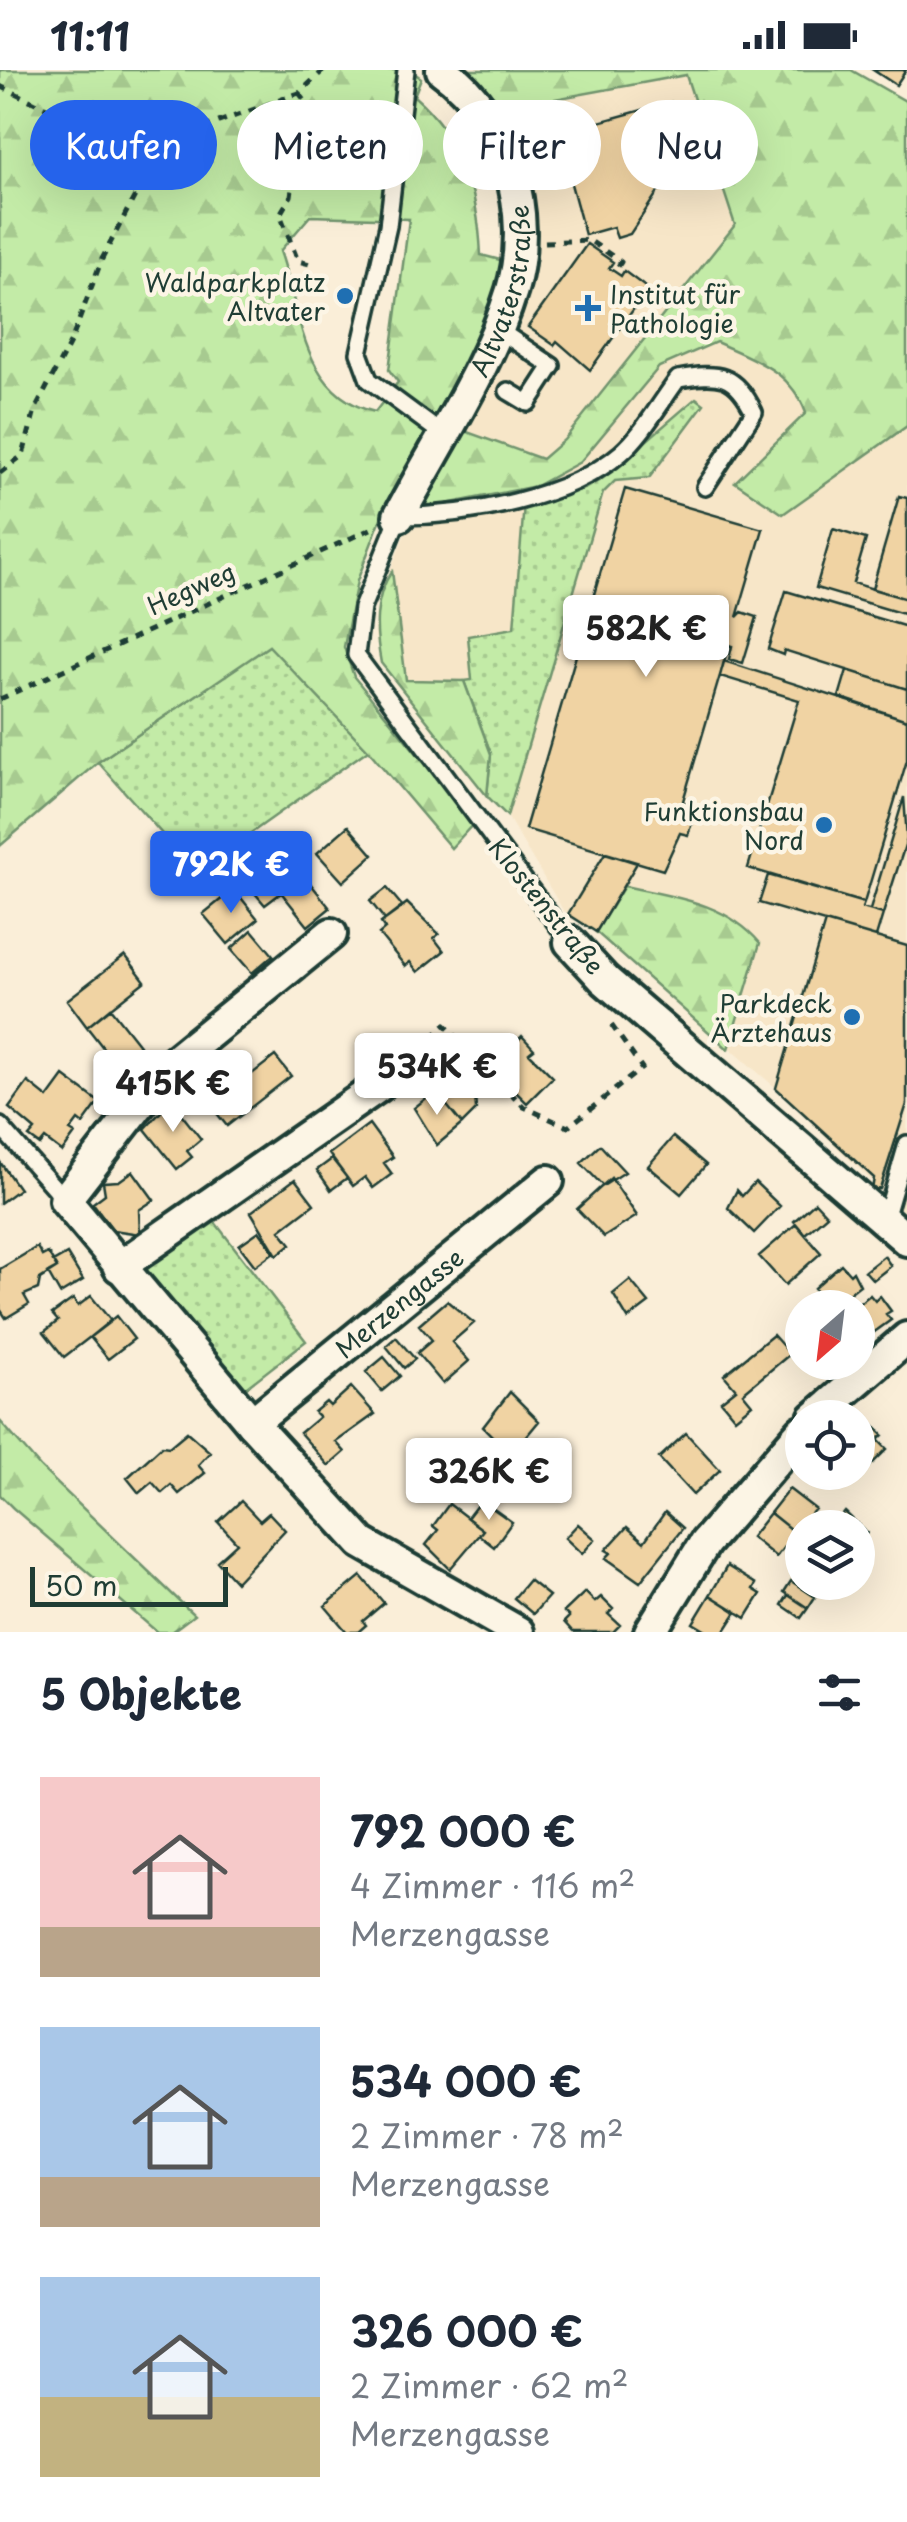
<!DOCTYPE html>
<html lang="de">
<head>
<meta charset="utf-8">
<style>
	:root { --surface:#fff; --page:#f6f6f7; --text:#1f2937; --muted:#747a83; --accent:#2563eb }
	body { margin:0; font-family:"Playpen Sans",sans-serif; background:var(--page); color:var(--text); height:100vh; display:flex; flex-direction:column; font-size:38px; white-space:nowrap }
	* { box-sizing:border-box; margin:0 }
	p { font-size:32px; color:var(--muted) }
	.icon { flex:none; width:55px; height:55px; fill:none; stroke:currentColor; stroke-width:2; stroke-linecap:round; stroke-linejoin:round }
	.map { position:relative; height:1562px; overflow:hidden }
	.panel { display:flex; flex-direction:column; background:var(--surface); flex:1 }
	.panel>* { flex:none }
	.hud { position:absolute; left:30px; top:30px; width:848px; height:90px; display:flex; gap:20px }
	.needle { width:65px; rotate:208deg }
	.fabs { position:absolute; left:785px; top:1220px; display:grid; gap:20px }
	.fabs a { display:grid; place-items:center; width:90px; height:90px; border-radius:50%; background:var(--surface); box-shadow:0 10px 40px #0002; font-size:50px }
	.scale { position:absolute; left:30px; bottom:25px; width:198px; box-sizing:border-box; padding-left:10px; border:5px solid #1f3d34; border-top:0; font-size:28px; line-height:35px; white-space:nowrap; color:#1f3d34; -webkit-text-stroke:8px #fcf5e5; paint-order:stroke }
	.price { position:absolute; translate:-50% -85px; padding:0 22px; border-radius:10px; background:#fff; color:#222; font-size:32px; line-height:65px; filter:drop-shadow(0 2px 5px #0008) }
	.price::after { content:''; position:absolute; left:50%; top:60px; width:30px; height:22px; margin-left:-15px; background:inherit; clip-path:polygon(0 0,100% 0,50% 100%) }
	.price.selected { background:var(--accent); color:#fff }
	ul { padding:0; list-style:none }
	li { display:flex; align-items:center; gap:30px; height:250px; padding:0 40px }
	li span { display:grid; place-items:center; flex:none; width:280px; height:200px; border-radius:0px; color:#555 }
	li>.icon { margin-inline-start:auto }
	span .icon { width:120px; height:120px; fill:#fffc; stroke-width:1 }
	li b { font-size:42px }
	h2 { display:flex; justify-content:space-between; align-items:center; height:120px; padding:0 40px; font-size:42px }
	.chip { padding:0 35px; border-radius:45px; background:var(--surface); box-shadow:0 10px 40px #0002; font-size:35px; line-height:90px }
	.chip.selected { background:var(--accent); color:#fff }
	.status { display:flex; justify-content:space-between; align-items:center; height:70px; padding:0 50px; background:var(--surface); direction:ltr }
	.status svg { height:28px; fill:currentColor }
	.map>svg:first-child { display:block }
	.built { fill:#f7e6c8 }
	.grass { fill:url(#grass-dots); stroke:#71946e; stroke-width:2.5 }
	.forest { fill:url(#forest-firs); stroke:#71946e; stroke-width:2.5; fill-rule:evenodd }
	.building { fill:#f0d3a3; stroke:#1f3d34; stroke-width:2.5 }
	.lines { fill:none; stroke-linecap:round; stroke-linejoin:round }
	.lane-casing { stroke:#1f3d34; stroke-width:22 }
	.street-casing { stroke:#1f3d34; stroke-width:38 }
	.path { stroke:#1f3d34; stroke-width:5; stroke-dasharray:8 8; stroke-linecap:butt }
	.lane { stroke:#fcf5e5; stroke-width:15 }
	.street { stroke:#fcf5e5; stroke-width:30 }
	.poi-dot { fill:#1f6fb2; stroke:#fcf5e5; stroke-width:4 }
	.labels { text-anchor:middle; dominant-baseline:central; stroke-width:9; stroke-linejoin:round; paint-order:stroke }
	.poi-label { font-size:25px; fill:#1f3d34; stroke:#fcf5e5; text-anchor:end }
	.street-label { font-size:25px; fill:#1f3d34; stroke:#fcf5e5 }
</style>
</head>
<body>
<div class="status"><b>11:11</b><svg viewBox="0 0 49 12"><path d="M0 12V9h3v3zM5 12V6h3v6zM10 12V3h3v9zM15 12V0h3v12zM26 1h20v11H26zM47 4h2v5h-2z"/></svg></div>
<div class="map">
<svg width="907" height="1562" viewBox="0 0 907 1562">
	<defs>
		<pattern id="grass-dots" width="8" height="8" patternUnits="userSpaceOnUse" patternTransform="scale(2.5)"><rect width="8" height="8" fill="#c3eba7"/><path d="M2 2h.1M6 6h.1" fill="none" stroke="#a7ca90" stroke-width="1.8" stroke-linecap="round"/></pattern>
		<pattern id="forest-firs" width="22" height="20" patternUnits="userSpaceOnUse" patternTransform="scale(2.5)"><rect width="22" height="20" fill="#c3eba7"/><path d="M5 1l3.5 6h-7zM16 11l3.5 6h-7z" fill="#a7ca90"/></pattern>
	</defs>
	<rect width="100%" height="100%" fill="#faeed8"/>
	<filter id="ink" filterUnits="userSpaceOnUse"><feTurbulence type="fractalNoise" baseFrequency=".01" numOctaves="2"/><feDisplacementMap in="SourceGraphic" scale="20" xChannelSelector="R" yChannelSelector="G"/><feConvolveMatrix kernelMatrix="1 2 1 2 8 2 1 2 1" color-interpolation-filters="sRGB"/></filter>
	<g filter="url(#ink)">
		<path class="built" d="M466,0H851L907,32V1145L776,1018L596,862L563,840L507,746L381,593L375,565L378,531L533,146L506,38Z"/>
		<path class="grass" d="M696,328L704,334L649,408L615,411L603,423L507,746L487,726L491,684L464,611L472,610L468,566L514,558L524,434L584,419L602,409Z
			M269,575L368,680L196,802L98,692Z
			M211,1147L306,1271L243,1320L138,1202L139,1191Z"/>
		<path class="forest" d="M0,0H410L421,8L414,26C463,69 478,122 481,185L504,191L488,248L383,443L357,511L344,577L354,607L474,753L451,778L368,680L269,576L98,692L0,776ZM310,146L409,149L389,300L398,312L375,342C300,324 301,239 280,181Z
			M466,0H851L907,32V356L783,444L735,412L806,343C790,300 755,290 716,272L659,297L580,392L536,416L421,439L459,359L542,389L564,370L735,155L686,5L506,38Z
			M392,501L406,610L464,611L491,684L487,726L381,593C375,562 373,528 392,501Z
			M624,816C674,827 725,832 760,873L728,979L596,862Z
			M0,1351L41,1398L194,1545L171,1562H157L13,1438L0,1425Z"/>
		<path class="building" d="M873,0H906L896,15Z
			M671,32L692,104L665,111L630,164L617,168L613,157L585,165L567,99L585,94L570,60Z
			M587,174L613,192L609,198L621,206L624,201L648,219L590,300L557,271L554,275L528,257Z
			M625,419L763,459L737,547L742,542L757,547L743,593L729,589L732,576L729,575L683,731L697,736L688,765L680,763L663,800L525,759Z
			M899,426L907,428V529L872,519Z
			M833,459L866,469L853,513L907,529V545L816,518Z
			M786,521L907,557V619L784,580L783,585L768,579Z
			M724,591L907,650V690L864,833L748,798L799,630L720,606Z
			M847,600L907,619V650L839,627Z
			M904,727L907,769L883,844L870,840Z
			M348,756L373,785L343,812L317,783Z
			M605,783L637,793L596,862L568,844Z
			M287,784L330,838L308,856L264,801Z
			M264,801L281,823L265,835L248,815Z
			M768,805L864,833L862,838L883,844L876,867L759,833Z
			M387,818L403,837L385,850L370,831Z
			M234,819L258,849L228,874L203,844Z
			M407,833L439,864L434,868L444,881L418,902L410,892L405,896L379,864L385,859L381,853Z
			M825,852L907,876V1034L880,1119L872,1120L874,1108L776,1018Z
			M252,860L273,885L252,903L231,879Z
			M125,885L145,911L87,957L67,930Z
			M110,938L139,975L115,993L87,957Z
			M522,966L534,979L529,983L553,1007L527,1033L491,997Z
			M458,981L472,999L461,1008L446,989Z
			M275,986L291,1006L227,1056L211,1036Z
			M203,993L220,1013L195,1032L179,1012Z
			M449,994L475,1024L476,1040L462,1054L426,1010L433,999Z
			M64,1006L99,1032L83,1054L78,1050L70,1061L75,1064L62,1082L45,1069L40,1075L29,1067L35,1060L9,1038L28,1012L48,1028Z
			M435,1021L462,1054L437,1075L414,1038Z
			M171,1031L201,1069L187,1081L192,1087L177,1099L145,1059Z
			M369,1054L393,1087L384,1093L392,1104L373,1118L365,1107L353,1116L329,1084Z
			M673,1067L706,1095L681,1124L648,1096Z
			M600,1075L625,1102L603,1116L581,1093Z
			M332,1089L347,1108L331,1120L317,1100Z
			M0,1092L19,1119L0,1133Z
			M133,1101L154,1130L139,1140L140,1164L113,1160L93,1133L105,1124L103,1112L119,1111Z
			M611,1108L637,1146L604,1167L577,1139Z
			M295,1109L314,1134L280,1160L291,1174L277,1185L251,1142Z
			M755,1112L780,1136L754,1163L728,1138L737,1120L742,1126Z
			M815,1132L827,1145L805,1164L794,1151Z
			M796,1154L821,1183L785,1215L759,1186Z
			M259,1161L274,1182L255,1196L239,1175Z
			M37,1177L42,1186L48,1183L57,1198L40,1209L38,1219L24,1225L29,1234L6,1248L0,1239V1199Z
			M67,1184L83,1210L60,1224L48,1203L57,1198L53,1192Z
			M884,1186L891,1196L873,1210L865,1201Z
			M841,1194L850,1204L853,1201L860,1215L830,1238L814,1218Z
			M630,1210L649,1233L628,1249L613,1224Z
			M870,1225L875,1231L880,1226L891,1241L886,1244L891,1250L859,1273L858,1238H853Z
			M91,1226L111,1251L64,1287L44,1262L58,1251L52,1244L73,1229L78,1236Z
			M447,1231L474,1253L452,1272L469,1291L443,1314L417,1283L432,1270L419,1255Z
			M116,1246L134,1269L108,1289L90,1267Z
			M773,1265L790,1284L743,1323L752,1334L735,1348L721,1331L736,1319L724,1305Z
			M396,1267L415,1289L404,1298L386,1276Z
			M384,1287L400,1306L382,1321L366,1302Z
			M351,1317L375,1344L336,1372L345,1382L329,1396L300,1363L319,1347L314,1342L326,1332L330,1336Z
			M510,1322L539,1351L511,1385L483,1357Z
			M863,1345L883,1365L878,1370L887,1379L869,1397L858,1385V1351Z
			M187,1362L210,1382L198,1395L205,1403L179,1424L171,1415L162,1423L152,1412L139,1423L127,1408L162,1376L169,1377Z
			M686,1363L720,1400L693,1425L659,1388Z
			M505,1399L523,1421L510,1431L493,1409Z
			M789,1419L815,1439L795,1463L770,1443Z
			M481,1430L512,1452L494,1477L479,1465L483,1460L467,1448Z
			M241,1431L260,1451L269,1443L285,1460L236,1512L217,1491L237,1473L218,1452Z
			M449,1434L483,1460L450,1499L426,1475L438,1460L433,1456Z
			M665,1442L683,1458L640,1512L606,1488L611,1483L606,1480L627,1457L644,1472Z
			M845,1442L867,1463L859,1472L858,1458H844L837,1452Z
			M770,1443L795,1463L776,1487L751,1467Z
			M578,1454L595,1469L582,1484L565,1468Z
			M727,1496L756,1514L753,1519L761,1524L746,1548L710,1525Z
			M361,1506L384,1533L363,1551L366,1555L358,1562H347L325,1536Z
			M529,1510L549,1526L533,1544L514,1528Z
			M791,1511L815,1527L808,1538L784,1522Z
			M585,1522L595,1532L601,1527L613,1539L608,1544L620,1555L613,1562H573L564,1552L569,1547L564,1542Z
			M710,1525L737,1542L724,1562H708L693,1553Z
			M788,1525L808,1538L801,1548L782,1535Z"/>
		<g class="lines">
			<defs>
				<path id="lane" d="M406,0L388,156L359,283L369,310L442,364
					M497,259L552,296L528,333L508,321
					M570,872L356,585L362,538L399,446C468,446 567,429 621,383C643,364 660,333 678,309C719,302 735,303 754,342L705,417
					M0,1056L65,1130
					M885,1149L907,1074"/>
				<g id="street">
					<path id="s1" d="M399,446C437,374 488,299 512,220C535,144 507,46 442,0"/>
					<path d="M331,864L170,995L65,1130L252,1353L362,1473L518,1562"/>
					<path d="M570,872L605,910L907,1170"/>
					<path d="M119,1197L379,1016"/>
					<path d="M814,1348L907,1268"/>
					<path id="s2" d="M252,1353L548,1111"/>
					<path d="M650,1562L705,1473L802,1361"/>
				</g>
			</defs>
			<use href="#lane" class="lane-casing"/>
			<use href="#street" class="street-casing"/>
			<path class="path" d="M0,16L99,63L163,72
				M299,23L320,49L296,89L291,126L280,144L298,191L314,195
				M535,99L583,86
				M545,172L589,170L621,192L614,202
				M0,403L23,385L35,340L72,269L102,189L163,72L299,23L324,0
				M0,629L375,457
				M396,1000L445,955L524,1037L568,1057L642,998L610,953"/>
			<use href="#lane" class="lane"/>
			<use href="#street" class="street"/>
		</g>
	</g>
	<g class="poi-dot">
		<circle cx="345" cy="226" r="10"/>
		<path d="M583 223h10v10h10v10h-10v10h-10v-10h-10v-10h10z"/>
		<circle cx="824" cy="755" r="10"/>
		<circle cx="852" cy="947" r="10"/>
	</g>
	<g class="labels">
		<g class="poi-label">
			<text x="325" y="212">Waldparkplatz<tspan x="325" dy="29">Altvater</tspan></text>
			<text x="610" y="224" text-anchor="start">Institut für<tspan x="610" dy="29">Pathologie</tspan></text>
			<text x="804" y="741">Funktionsbau<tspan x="804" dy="29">Nord</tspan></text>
			<text x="832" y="933">Parkdeck<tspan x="832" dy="29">Ärztehaus</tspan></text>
		</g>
		<g class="street-label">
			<text stroke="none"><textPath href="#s1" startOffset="250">Altvaterstraße</textPath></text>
			<text transform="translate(191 518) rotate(-24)">Hegweg</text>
			<text transform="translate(547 836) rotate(51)">Klostenstraße</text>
			<text stroke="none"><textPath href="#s2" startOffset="190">Merzengasse</textPath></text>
		</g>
	</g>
</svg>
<div class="fabs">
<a><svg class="needle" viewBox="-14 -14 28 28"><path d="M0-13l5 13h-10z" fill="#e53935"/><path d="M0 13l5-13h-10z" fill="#747a83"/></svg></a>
<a><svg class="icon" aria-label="locate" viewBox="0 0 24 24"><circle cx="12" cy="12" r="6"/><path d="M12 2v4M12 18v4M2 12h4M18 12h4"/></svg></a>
<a><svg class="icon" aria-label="layers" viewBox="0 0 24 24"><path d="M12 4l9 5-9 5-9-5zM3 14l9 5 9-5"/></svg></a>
</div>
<div class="scale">50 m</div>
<b class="price" style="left:646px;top:610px">582K €</b>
<b class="price selected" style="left:231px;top:846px">792K €</b>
<b class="price" style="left:437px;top:1048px">534K €</b>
<b class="price" style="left:173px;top:1065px">415K €</b>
<b class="price" style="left:489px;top:1453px">326K €</b>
<div class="hud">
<a class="chip selected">Kaufen</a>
<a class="chip">Mieten</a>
<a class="chip">Filter</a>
<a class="chip">Neu</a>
</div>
</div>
<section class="panel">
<h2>5 Objekte<svg class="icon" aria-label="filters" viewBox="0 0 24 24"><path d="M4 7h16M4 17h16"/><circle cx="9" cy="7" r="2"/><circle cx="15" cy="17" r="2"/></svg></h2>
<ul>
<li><span style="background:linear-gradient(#f6c9c9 75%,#b9a48a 0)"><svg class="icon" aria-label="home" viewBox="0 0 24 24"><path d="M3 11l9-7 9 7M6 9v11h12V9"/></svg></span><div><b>792 000 €</b><p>4 Zimmer · 116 m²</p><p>Merzengasse</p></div></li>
<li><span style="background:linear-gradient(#a9c7e8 75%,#b9a48a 0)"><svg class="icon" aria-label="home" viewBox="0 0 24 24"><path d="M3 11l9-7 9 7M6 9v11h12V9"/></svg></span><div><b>534 000 €</b><p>2 Zimmer · 78 m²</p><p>Merzengasse</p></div></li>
<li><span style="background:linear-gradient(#a9c7e8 60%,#c2b280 0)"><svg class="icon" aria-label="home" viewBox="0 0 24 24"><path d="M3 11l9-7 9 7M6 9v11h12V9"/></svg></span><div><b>326 000 €</b><p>2 Zimmer · 62 m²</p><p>Merzengasse</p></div></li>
</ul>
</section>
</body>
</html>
